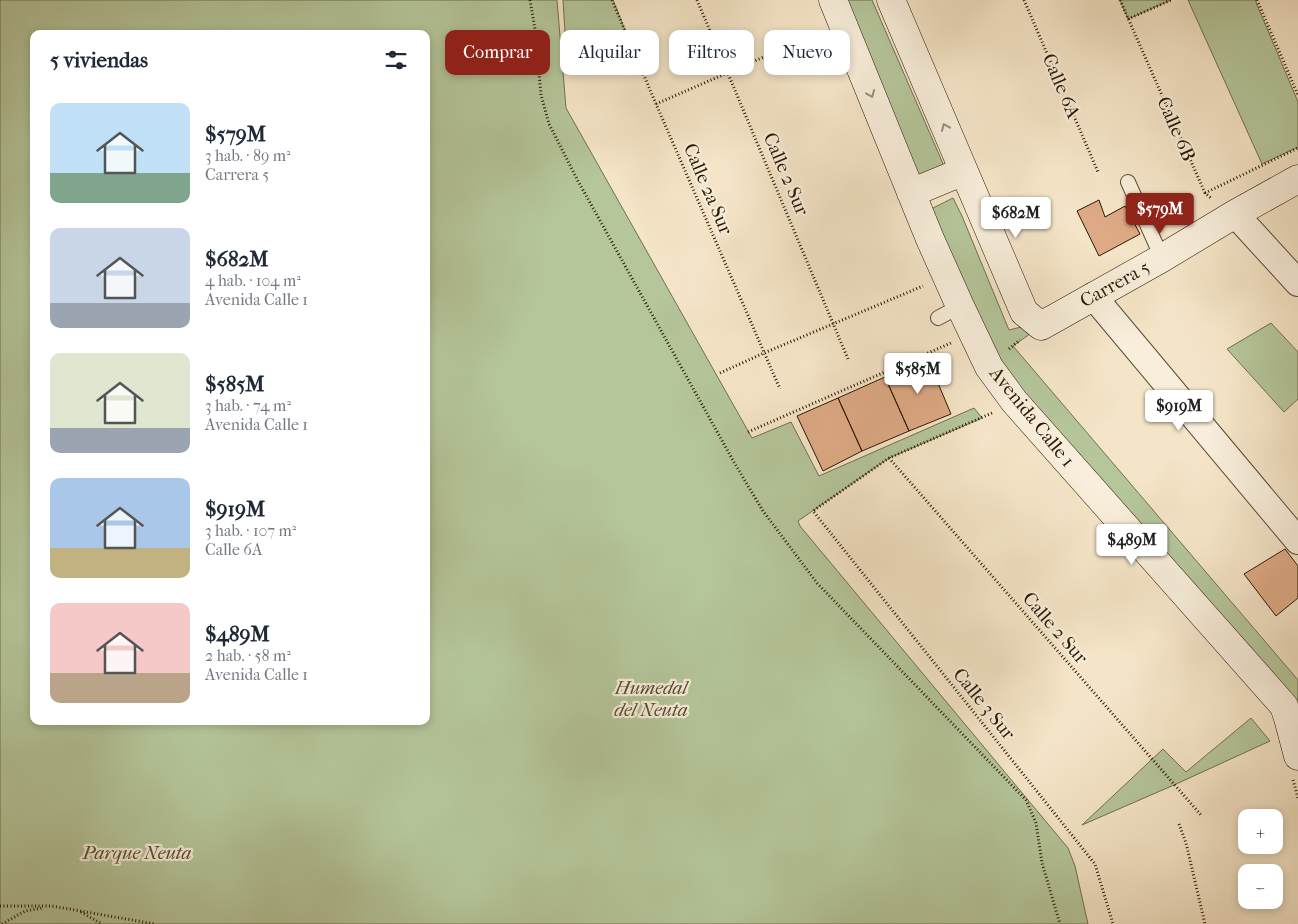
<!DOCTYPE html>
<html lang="es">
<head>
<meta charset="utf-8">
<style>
	:root { --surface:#fff; --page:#f2f2f3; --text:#1f2937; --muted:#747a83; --accent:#8f2418 }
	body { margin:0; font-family:"IM FELL French Canon",serif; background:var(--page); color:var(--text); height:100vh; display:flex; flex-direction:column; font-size:19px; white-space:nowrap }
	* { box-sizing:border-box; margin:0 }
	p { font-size:16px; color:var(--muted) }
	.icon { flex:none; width:28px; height:28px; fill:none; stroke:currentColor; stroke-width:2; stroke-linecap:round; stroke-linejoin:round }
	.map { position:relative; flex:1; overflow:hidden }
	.drawer { position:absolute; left:30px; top:30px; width:400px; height:695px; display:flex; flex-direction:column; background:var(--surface); border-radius:10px; box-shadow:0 2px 8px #0003 }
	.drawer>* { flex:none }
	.hud { position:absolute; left:445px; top:30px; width:475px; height:45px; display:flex; gap:10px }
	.buttons { position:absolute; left:1238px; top:809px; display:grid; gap:10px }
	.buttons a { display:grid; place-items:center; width:45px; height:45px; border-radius:10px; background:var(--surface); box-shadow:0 2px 8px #0003; font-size:25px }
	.price { position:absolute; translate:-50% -42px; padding:0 11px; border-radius:5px; background:#fff; color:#222; font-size:16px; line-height:32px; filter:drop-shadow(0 1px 2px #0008) }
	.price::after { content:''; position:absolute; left:50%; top:30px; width:15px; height:11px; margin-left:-8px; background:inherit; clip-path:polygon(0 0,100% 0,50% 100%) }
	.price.selected { background:var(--accent); color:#fff }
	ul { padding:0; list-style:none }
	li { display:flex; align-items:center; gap:15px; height:125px; padding:0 20px }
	li span { display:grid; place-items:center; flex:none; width:140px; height:100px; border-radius:10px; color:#555 }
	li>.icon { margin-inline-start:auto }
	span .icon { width:60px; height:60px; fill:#fffc; stroke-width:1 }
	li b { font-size:21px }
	h2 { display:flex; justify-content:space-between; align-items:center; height:60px; padding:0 20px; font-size:21px }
	.tag { padding:0 18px; border-radius:10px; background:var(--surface); box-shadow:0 2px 8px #0003; font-size:18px; line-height:45px }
	.tag.selected { background:var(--accent); color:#fff }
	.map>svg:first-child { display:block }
	.green { fill:#b5c69b; stroke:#70704f; fill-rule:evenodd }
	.building { fill:#deaa85; stroke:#2b1903 }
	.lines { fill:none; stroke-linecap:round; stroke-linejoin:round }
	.lane-casing { stroke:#5e4c34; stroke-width:16 }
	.street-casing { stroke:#5e4c34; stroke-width:28 }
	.secondary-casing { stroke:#2b1903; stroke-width:29 }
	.path { stroke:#2b1903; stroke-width:3; stroke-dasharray:1 2.5; stroke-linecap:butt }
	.lane { stroke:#f8eedb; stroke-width:14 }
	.street { stroke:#f8eedb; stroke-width:26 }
	.secondary { stroke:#f8eedb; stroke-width:28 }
	.oneway { stroke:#9c8e7a }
	.labels { text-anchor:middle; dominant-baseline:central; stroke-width:4.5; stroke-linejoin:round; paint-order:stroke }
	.street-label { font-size:19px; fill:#2b1903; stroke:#f8eedb }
	.park-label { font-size:19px; font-style:italic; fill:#544d31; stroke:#f8eedb }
</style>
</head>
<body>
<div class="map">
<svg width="1298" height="924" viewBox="0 0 1298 924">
	<rect width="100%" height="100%" fill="#f5e5c8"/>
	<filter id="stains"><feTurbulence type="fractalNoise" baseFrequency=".004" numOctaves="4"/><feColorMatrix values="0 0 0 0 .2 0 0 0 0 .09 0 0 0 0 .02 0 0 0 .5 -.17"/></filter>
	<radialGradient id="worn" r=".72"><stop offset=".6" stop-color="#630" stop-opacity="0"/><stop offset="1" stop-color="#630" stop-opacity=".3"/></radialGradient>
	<path class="green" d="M0,0H557L566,108L752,438L791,422L819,476L974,408L982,418L889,458L798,521L800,526L1068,848L1075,866L1088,924H0ZM34,34H426V721H34Z
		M563,0H613L629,40L567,65Z
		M845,0H872L944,166L918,177Z
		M1120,0H1171L1128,19Z
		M1188,0H1255L1298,102V147L1262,164Z
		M953,198L962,216L1009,330L1033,324L1037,329L1013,346L1298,680V728L1003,371L975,311L931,209Z
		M1271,323L1298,352V399L1284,412L1227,349Z
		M1251,718L1270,741L1174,785L1082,825L1163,749L1186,772Z"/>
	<path class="building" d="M1099,200L1105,217L1125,206L1140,234L1099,256L1077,211Z
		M927,357L951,414L909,431L885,377Z
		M885,377L909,431L862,451L838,398Z
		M838,398L862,451L823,471L797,416Z
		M1285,549L1298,566V598L1276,616L1244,574Z"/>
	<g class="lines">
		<defs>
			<path id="lane" d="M1128,182L1162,258
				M938,318L960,306"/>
			<path id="street" d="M1235,214L1298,283
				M1093,296L1298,541"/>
			<path id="secondary" d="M833,0L930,239L960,306L989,367L1014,401L1284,706L1288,718L1298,756
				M891,0L1024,312L1041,326L1162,258L1235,214L1298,179
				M911,193L964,171"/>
		</defs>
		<use href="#lane" class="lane-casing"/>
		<use href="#street" class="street-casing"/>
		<use href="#secondary" class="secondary-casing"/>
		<path class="path" d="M530,0L535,29L541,95L549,124L578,181L735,464L763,511L817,583L1026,800L1036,823L1042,863L1060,924
			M612,0L656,104L780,389
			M697,0L848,359
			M1024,0L1098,172
			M1120,0L1205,193L1211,198
			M1257,0L1298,95
			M1128,19L1171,0
			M656,104L821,32
			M1205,193L1298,148
			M1009,349L1020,340
			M720,373L764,353L923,286
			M992,413L889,458L813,511L1095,864L1113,924
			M748,432L951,343
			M889,458L1201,815
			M1293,780L1298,798
			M1179,824L1186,843L1205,924
			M0,906H52L155,924
			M81,912L102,924
			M2,924L25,911L42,908"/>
		<use href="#lane" class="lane"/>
		<use href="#street" class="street"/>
		<use href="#secondary" class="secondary"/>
	</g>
	<defs><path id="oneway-chevron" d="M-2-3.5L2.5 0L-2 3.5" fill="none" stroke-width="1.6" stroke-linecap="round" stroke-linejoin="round" transform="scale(1.25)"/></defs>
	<g class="oneway">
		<use href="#oneway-chevron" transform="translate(871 94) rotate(68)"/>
		<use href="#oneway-chevron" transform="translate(945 127) rotate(-113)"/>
	</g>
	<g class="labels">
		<g class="street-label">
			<text transform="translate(1061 86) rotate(67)">Calle 6A</text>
			<text transform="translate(1176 129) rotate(66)">Calle 6B</text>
			<text transform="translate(786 174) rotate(67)">Calle 2 Sur</text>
			<text transform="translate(708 189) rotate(67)">Calle 2a Sur</text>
			<text transform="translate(1115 284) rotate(-29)">Carrera 5</text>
			<text transform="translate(1032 417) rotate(51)">Avenida Calle 1</text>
			<text transform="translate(1055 628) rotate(49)">Calle 2 Sur</text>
			<text transform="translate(984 704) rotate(51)">Calle 3 Sur</text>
		</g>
		<g class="park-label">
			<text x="651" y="688">Humedal<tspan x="651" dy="22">del Neuta</tspan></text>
			<text x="137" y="853">Parque Neuta</text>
		</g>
	</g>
	<rect width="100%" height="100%" filter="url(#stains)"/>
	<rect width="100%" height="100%" fill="url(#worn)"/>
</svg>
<div class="buttons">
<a>+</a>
<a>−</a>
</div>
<b class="price selected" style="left:1160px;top:235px">$579M</b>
<b class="price" style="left:1016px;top:239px">$682M</b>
<b class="price" style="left:918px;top:395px">$585M</b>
<b class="price" style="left:1179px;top:432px">$919M</b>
<b class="price" style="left:1132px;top:566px">$489M</b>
<div class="hud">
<a class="tag selected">Comprar</a>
<a class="tag">Alquilar</a>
<a class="tag">Filtros</a>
<a class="tag">Nuevo</a>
</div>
<section class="drawer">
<h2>5 viviendas<svg class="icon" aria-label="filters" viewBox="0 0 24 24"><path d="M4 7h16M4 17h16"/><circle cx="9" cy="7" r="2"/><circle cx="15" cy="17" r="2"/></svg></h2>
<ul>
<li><span style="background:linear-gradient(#bfe0f5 70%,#7fa58c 0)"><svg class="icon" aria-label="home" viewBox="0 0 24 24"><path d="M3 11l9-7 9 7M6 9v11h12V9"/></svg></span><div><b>$579M</b><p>3 hab. · 89 m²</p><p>Carrera 5</p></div></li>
<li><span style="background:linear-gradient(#c9d6e8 75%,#9aa5b1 0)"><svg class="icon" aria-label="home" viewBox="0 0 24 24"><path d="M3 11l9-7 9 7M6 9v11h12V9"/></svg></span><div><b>$682M</b><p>4 hab. · 104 m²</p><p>Avenida Calle 1</p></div></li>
<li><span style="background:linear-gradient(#dfe7d0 75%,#9aa5b1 0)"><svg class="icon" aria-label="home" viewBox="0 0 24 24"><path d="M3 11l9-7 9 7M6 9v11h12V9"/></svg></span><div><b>$585M</b><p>3 hab. · 74 m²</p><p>Avenida Calle 1</p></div></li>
<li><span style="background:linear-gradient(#a9c7e8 70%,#c2b280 0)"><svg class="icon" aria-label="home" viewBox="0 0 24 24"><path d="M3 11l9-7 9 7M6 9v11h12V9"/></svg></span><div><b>$919M</b><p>3 hab. · 107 m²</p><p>Calle 6A</p></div></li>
<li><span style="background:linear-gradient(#f6c9c9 70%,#b9a48a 0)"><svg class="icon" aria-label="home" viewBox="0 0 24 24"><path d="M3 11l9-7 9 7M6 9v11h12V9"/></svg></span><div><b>$489M</b><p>2 hab. · 58 m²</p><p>Avenida Calle 1</p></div></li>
</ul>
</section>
</div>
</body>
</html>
